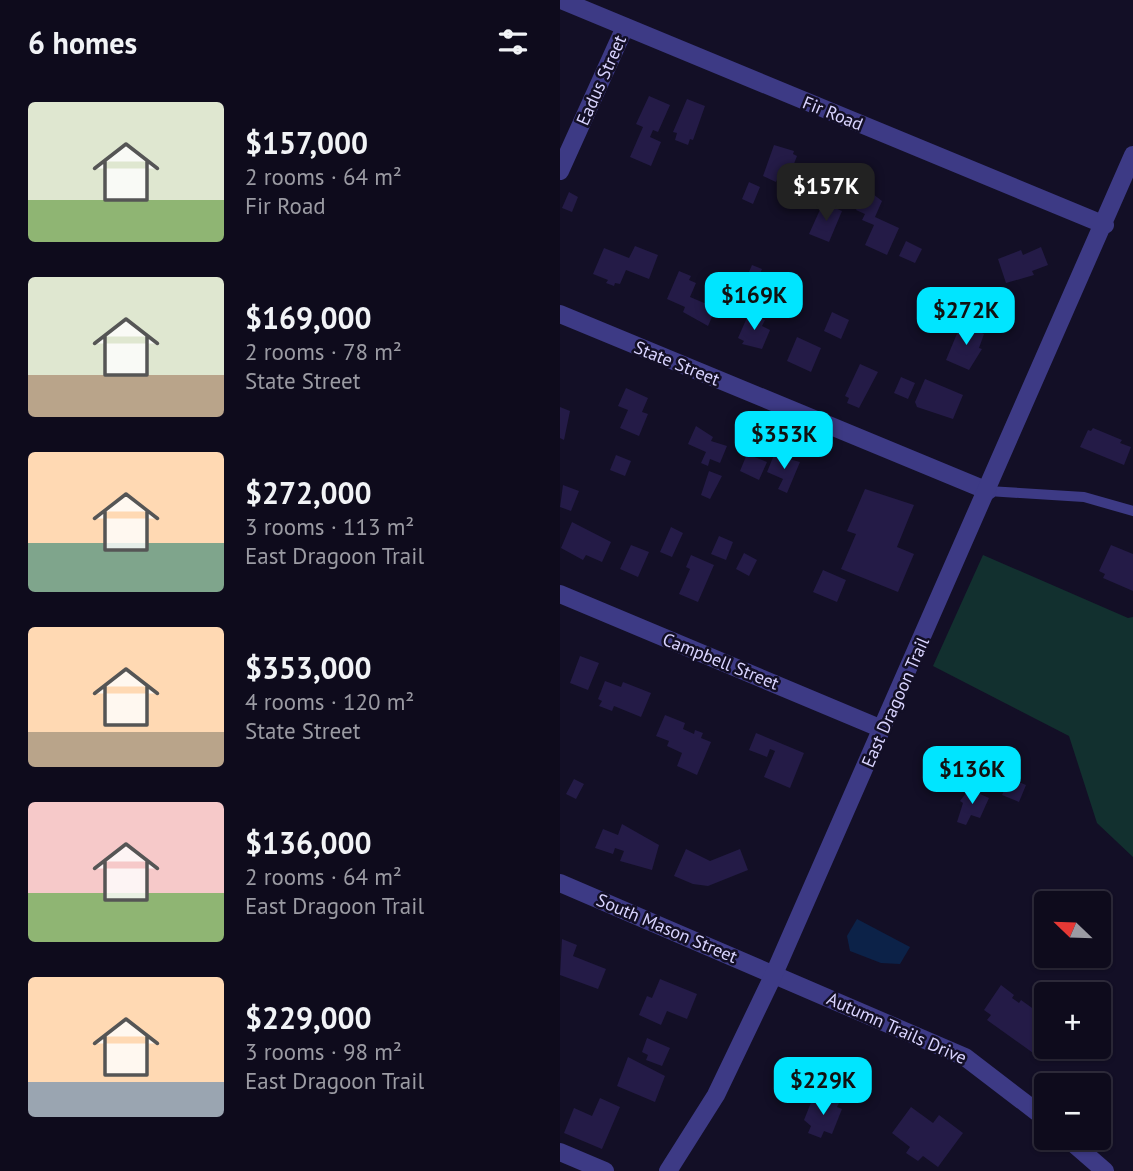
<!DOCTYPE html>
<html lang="en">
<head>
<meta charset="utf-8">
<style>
	:root { --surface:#0e0b1c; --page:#171425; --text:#f1f3f6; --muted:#9b9ba3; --line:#2e2b3b; --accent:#00e5ff }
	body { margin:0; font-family:"PT Sans",sans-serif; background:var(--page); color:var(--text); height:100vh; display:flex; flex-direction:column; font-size:26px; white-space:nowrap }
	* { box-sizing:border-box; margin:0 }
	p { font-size:23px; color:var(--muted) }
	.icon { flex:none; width:38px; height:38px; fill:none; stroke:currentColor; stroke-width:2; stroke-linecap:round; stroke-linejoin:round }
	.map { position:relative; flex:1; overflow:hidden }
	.side { display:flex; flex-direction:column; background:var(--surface); width:560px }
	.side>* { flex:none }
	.needle { width:46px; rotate:293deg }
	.fabs { position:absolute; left:474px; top:891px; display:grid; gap:14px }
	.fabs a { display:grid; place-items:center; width:77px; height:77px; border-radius:7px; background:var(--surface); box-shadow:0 2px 5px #0004,0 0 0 2px var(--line); font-size:35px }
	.price { position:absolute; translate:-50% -60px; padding:0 16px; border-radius:14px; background:var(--accent); color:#111; font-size:23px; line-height:46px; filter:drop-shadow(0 2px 4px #0008) }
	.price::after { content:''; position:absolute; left:50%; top:42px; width:21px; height:16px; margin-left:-10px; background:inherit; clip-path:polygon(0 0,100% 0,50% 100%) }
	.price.current { background:#222; color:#fff }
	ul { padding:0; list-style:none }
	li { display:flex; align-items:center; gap:21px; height:175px; padding:0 28px }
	li span { display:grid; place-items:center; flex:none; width:196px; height:140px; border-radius:7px; color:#555 }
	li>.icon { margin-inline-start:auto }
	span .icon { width:84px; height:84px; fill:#fffc; stroke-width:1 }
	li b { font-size:30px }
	h2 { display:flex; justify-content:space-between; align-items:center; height:84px; padding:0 28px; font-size:30px }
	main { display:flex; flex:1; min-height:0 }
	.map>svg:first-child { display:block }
	.green { fill:#12302f }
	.water { fill:#0c2248 }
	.building { fill:#241b47 }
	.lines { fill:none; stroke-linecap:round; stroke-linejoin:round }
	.service { stroke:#3d3a85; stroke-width:10 }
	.minor { stroke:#3d3a85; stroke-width:18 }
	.tertiary { stroke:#3d3a85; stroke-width:18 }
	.labels { text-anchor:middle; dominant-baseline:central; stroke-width:5; stroke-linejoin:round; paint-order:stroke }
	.street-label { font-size:18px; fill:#d9d4ff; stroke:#130f26 }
</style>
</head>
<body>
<main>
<section class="side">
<h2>6 homes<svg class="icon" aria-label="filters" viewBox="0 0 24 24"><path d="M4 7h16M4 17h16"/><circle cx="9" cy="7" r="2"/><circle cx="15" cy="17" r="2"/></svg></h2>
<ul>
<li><span style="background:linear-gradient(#dfe7d0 70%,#8fb573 0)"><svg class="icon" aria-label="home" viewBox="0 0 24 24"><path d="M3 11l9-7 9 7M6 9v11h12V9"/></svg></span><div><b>$157,000</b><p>2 rooms · 64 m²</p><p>Fir Road</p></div></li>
<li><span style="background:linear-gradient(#dfe7d0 70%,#b9a48a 0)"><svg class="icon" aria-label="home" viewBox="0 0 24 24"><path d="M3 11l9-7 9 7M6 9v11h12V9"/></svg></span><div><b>$169,000</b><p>2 rooms · 78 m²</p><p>State Street</p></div></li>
<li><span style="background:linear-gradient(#ffd9b3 65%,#7fa58c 0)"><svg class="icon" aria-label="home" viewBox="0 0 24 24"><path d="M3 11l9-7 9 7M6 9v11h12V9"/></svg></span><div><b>$272,000</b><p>3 rooms · 113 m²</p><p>East Dragoon Trail</p></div></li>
<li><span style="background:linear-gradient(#ffd9b3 75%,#b9a48a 0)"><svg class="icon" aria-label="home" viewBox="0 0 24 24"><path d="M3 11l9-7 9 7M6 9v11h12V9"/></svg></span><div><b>$353,000</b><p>4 rooms · 120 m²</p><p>State Street</p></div></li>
<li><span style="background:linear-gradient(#f6c9c9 65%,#8fb573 0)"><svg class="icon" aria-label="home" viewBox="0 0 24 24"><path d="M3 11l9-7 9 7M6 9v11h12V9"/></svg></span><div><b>$136,000</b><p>2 rooms · 64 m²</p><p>East Dragoon Trail</p></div></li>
<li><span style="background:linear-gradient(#ffd9b3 75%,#9aa5b1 0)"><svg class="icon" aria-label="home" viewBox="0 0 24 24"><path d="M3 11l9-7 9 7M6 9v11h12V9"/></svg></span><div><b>$229,000</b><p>3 rooms · 98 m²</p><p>East Dragoon Trail</p></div></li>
</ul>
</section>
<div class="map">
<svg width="573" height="1171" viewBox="0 0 573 1171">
	<rect width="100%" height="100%" fill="#130f26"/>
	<path class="green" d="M423,555L568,618L573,617V857L537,823L509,736L373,666Z"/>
	<path class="water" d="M297,919L350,947L340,964L321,963L290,951L287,936Z"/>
	<path class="building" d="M89,96L110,105L98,132L93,130L90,137L101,142L91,166L70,157L83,127L76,124Z
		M127,99L145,106L133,140L130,139L128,145L115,140L117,133L113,132Z
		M214,145L234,151L233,154L237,156L228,179L219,175L216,182L203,176Z
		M247,163L262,170L265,163L282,171L272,198L256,191L251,204L233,196Z
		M189,182L200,187L193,204L182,199Z
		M9,192L18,197L12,212L2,208Z
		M304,193L311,196L313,194L322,201L315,217L339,228L327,255L305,245L314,225L302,220L305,214L296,210Z
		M263,203L282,211L269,242L249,234Z
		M346,241L362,249L355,263L339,256Z
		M75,246L98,255L89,279L66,270L60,284L55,283L54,286L46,283L48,280L33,274L44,248L69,258Z
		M481,247L488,265L472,271L474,275L446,283L438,259L461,250L463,255Z
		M192,265L202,269L195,285L185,281Z
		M119,271L131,276L129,280L136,283L130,297L156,308L148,326L123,312L125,307L107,299Z
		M177,297L189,302L182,317L171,312Z
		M272,312L289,320L281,339L264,331Z
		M189,313L205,320L202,326L210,330L202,349L182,344L184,341L178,338Z
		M401,324L424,334L419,348L422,349L409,370L386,360Z
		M237,337L261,348L251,372L227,361Z
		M300,364L318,372L299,408L287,403L289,398L285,396Z
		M341,377L355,383L348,399L334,393Z
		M365,379L403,395L393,419L357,407L355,402Z
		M66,388L88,398L82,412L88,414L79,436L60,428L68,410L58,406Z
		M0,407L10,411L4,440L0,438Z
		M136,426L153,437L151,441L167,446L160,463L150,459L148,466L141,463L146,452L128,444Z
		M533,428L562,440L560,443L571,447L564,465L520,447L528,430L531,431Z
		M187,454L207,462L199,480L180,471Z
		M56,455L71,461L65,476L50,470Z
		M214,455L240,462L227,493L218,489L223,479L207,472Z
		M149,471L162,476L150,499L141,495Z
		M3,485L19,491L11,511L0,507Z
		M305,489L354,505L337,547L354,554L338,592L281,569L296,534L287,531Z
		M12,522L51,542L42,562L26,555L23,560L1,548Z
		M111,527L123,533L112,557L100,552Z
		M159,536L173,542L166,560L151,554Z
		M71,545L89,552L78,577L60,569Z
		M551,545L573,554V591L543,578L545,574L539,571Z
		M184,553L197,560L189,576L176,569Z
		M131,555L154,565L138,602L119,594L130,569L126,567Z
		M263,570L286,580L277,602L253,592Z
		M20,656L39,663L28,690L10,683Z
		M45,681L61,687L63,682L91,693L81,717L54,706L52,711L39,706L42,701L38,699Z
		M105,715L125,723L123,729L134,734L135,730L143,733L141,738L151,742L137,775L117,766L122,753L107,746L109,741L96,736Z
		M196,733L244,753L230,788L204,777L215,751L210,749L207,757L189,750Z
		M450,778L466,785L459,802L442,795Z
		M14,779L24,784L16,799L6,794Z
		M409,789L429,798L420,818L411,815L406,825L397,822L403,803L400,801Z
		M62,824L99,845L92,870L60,861L64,851L55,848L53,854L35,848L43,829L58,835Z
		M126,849L150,861L180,849L188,870L148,886L133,884L114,876Z
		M2,939L17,945L13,956L46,969L38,989L0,975Z
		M100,979L137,994L127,1019L107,1011L101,1025L79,1015L87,996L92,998Z
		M441,985L454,995L452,998L459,1003L461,1000L486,1018V1040L476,1055L427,1020L431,1015L424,1010Z
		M87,1038L110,1048L102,1066L86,1060L88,1055L82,1052Z
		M68,1057L105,1076L95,1102L57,1086Z
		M40,1098L60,1107L42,1149L4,1133L14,1108L32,1116Z
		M269,1098L279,1103L277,1107L282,1109L272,1134L264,1131L261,1138L248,1133L251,1126L244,1120L252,1100L267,1102Z
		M351,1107L373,1123L379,1115L403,1133L378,1167L363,1156L358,1161L346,1153L350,1147L332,1133Z"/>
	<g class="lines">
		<path class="service" d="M428,491L524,497L573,511"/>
		<path class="minor" d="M0,171L65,27
			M0,314L428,491
			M0,594L322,729
			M0,883L405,1057L486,1119
			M507,1138L545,1171
			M0,1152L45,1171"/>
		<path class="tertiary" d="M1,0L545,225
			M108,1171L156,1095L214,974L573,155"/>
	</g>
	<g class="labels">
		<g class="street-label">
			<text transform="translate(41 80) rotate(-66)">Eadus Street</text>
			<text transform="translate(273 113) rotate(22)">Fir Road</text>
			<text transform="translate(117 363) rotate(22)">State Street</text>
			<text transform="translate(161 661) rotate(22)">Campbell Street</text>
			<text transform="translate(335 702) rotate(-66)">East Dragoon Trail</text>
			<text transform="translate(107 928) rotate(23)">South Mason Street</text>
			<text transform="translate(337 1028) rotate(24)">Autumn Trails Drive</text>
		</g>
	</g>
</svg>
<div class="fabs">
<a><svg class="needle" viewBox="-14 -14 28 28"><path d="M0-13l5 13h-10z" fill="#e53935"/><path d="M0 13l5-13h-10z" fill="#9b9ba3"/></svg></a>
<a>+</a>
<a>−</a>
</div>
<b class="price current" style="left:266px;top:223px">$157K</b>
<b class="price" style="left:194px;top:332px">$169K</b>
<b class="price" style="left:406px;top:347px">$272K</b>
<b class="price" style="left:224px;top:471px">$353K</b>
<b class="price" style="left:412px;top:806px">$136K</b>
<b class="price" style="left:263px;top:1117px">$229K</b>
</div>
</main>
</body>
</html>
